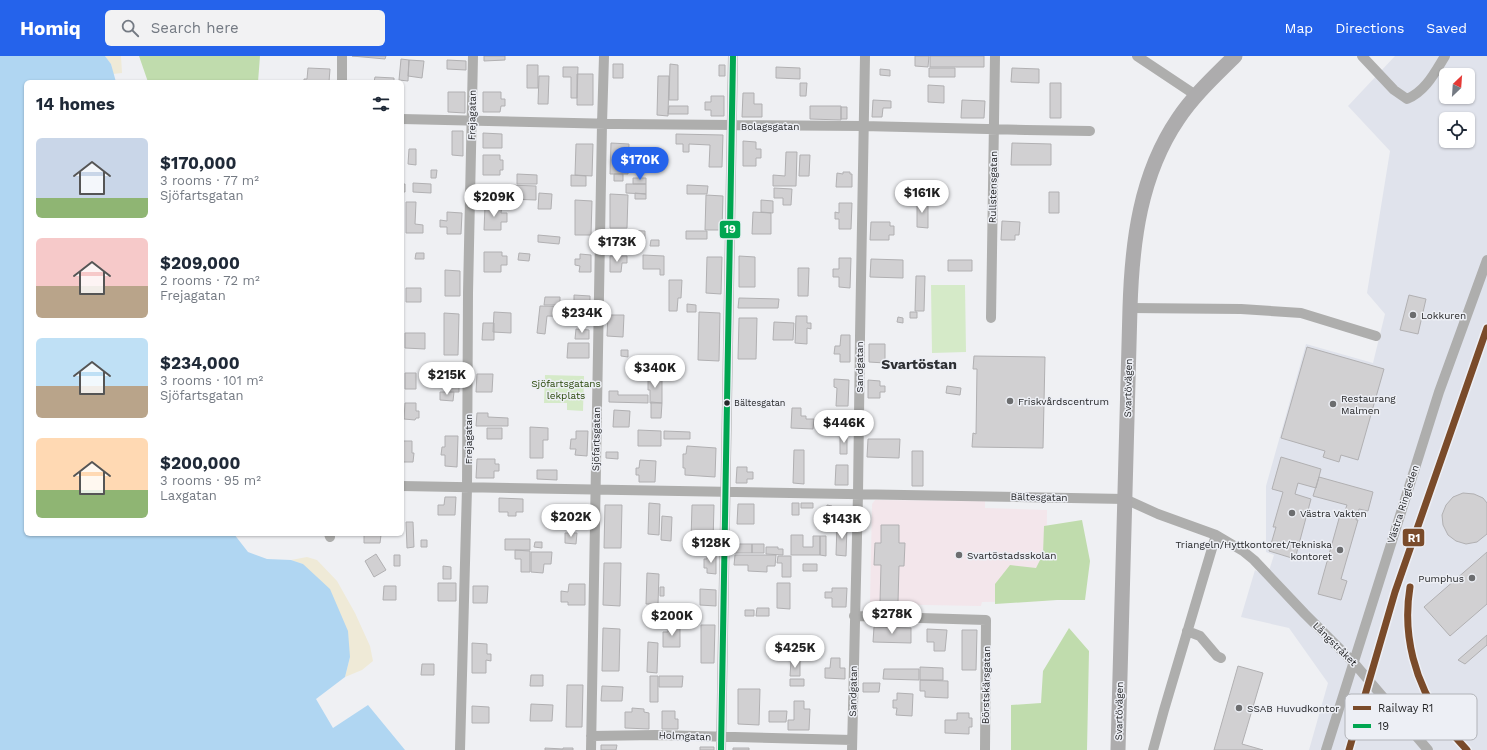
<!DOCTYPE html>
<html lang="en">
<head>
<meta charset="utf-8">
<style>
	:root { --surface:#fff; --page:#f2f2f3; --text:#1f2937; --muted:#747a83; --accent:#2563eb }
	body { margin:0; font-family:"Work Sans",sans-serif; background:var(--page); color:var(--text); height:100vh; display:flex; flex-direction:column; font-size:15px; white-space:nowrap }
	* { box-sizing:border-box; margin:0 }
	p { font-size:13px; color:var(--muted) }
	.icon { flex:none; width:22px; height:22px; fill:none; stroke:currentColor; stroke-width:2; stroke-linecap:round; stroke-linejoin:round }
	.map { position:relative; flex:1; overflow:hidden }
	.details { position:absolute; left:24px; top:24px; width:380px; height:456px; display:flex; flex-direction:column; background:var(--surface); border-radius:6px; box-shadow:0 1px 3px #0004 }
	.details>* { flex:none }
	.needle { width:26px; rotate:25deg }
	.buttons { position:absolute; left:1439px; top:12px; display:grid; gap:8px }
	.buttons a { display:grid; place-items:center; width:36px; height:36px; border-radius:6px; background:var(--surface); box-shadow:0 1px 3px #0004; font-size:20px }
	.price { position:absolute; translate:-50% -34px; padding:0 9px; border-radius:14px; background:#fff; color:#222; font-size:13px; line-height:26px; filter:drop-shadow(0 1px 2px #0008) }
	.price::after { content:''; position:absolute; left:50%; top:24px; width:12px; height:9px; margin-left:-6px; background:inherit; clip-path:polygon(0 0,100% 0,50% 100%) }
	.price.active { background:var(--accent); color:#fff }
	ul { padding:0; list-style:none }
	li { display:flex; align-items:center; gap:12px; height:100px; padding:0 12px }
	li span { display:grid; place-items:center; flex:none; width:112px; height:80px; border-radius:6px; color:#555 }
	li>.icon { margin-inline-start:auto }
	span .icon { width:48px; height:48px; fill:#fffc; stroke-width:1 }
	li b { font-size:17px }
	h2 { display:flex; justify-content:space-between; align-items:center; height:48px; padding:0 12px; font-size:17px }
	header { display:flex; align-items:center; gap:24px; box-sizing:border-box; height:56px; padding:0 20px; background:var(--accent); color:#fff }
	header strong { font-size:19px }
	nav { display:flex; gap:22px; margin-inline-start:auto; font-size:14px }
	.search { width:280px; height:36px; background:var(--page); display:flex; align-items:center; gap:10px; box-sizing:border-box; padding:0 14px; border-radius:6px; color:var(--muted); font-size:15px }
	.map>svg:first-child { display:block }
	.built { fill:#e0e3ec; fill-rule:evenodd }
	.education { fill:#f3e6eb }
	.green { fill:#d5eac8 }
	.forest { fill:#c0dcad }
	.sand { fill:#efead7 }
	.water { fill:#b0d6f2 }
	.building { fill:#d1d0d2; stroke:#b1b0b2 }
	.lines { fill:none; stroke-linecap:round; stroke-linejoin:round }
	.street { stroke:#aeaead; stroke-width:10 }
	.secondary { stroke:#adacad; stroke-width:15 }
	.bus-1-casing { stroke:#edeff5; stroke-width:9 }
	.bus-1 { stroke:#00a651; stroke-width:6 }
	.rail-1-casing { stroke:#edeff5; stroke-width:10 }
	.rail-1 { stroke:#7a4b2a; stroke-width:7 }
	.poi-dot { fill:#6c6d6f; stroke:#edeff5; stroke-width:1.5 }
	.bus-dot { fill:#252628; stroke:#edeff5; stroke-width:1.5 }
	.labels { text-anchor:middle; dominant-baseline:central; stroke-width:3; stroke-linejoin:round; paint-order:stroke }
	.bus-label { font-size:9px; fill:#252628; stroke:#edeff5; text-anchor:start }
	.street-label { font-size:10px; fill:#252628; stroke:#edeff5 }
	.poi-label { font-size:10px; fill:#252628; stroke:#edeff5; text-anchor:start }
	.park-label { font-size:10px; fill:#294809; stroke:#edeff5 }
	.district-label { font-size:14px; font-weight:bold; fill:#2d2f33; stroke:#edeff5 }
	.key { fill:#edeff5; stroke:#b1b3b8; stroke-width:1 }
	.key-label { font-size:11px; fill:#252628 }
	.line-badge { stroke:#edeff5; stroke-width:1.5 }
	.badge-label { font-size:11px; text-anchor:middle; font-weight:bold; fill:#fff }
</style>
</head>
<body>
<header>
<strong>Homiq</strong>
<div class="search"><svg class="icon" aria-label="search" viewBox="0 0 24 24"><circle cx="10" cy="10" r="6"/><path d="M15 15l6 6"/></svg>Search here</div>
<nav><a>Map</a><a>Directions</a><a>Saved</a></nav>
</header>
<div class="map">
<svg width="1487" height="694" viewBox="0 0 1487 694">
	<rect width="100%" height="100%" fill="#eff0f3"/>
	<path class="built" d="M1395,0H1487V694H1309L1328,627L1289,572L1241,561L1255,514L1267,521L1274,499L1266,496V430L1306,288L1373,307L1385,258L1367,237L1390,95L1348,50ZM1446,19H1468V41H1446ZM1446,63H1468V85H1446Z"/>
	<path class="education" d="M875,444L985,445V452L1047,454L1046,545L982,546L981,550L870,548L872,448Z"/>
	<path class="green" d="M931,229H965L966,296L932,297Z
		M545,319L584,320L583,355L567,354V347H544Z"/>
	<path class="forest" d="M139,0H260L258,26H148Z
		M1082,464L1090,505L1085,544H1057L995,548V528L1010,509L1036,512L1043,498L1044,470Z
		M1069,572L1089,595L1087,694H1011V649L1041,647L1043,615Z"/>
	<path class="sand" d="M105,0H121L122,17L113,18L111,8Z
		M307,501L317,504L337,525L355,557L370,590L373,605L362,614L345,621L350,601L303,508L291,504Z"/>
	<path class="water" d="M0,0H105L111,8L116,26H26V478H234L248,496L267,503L291,504L303,508L330,533L348,575L350,601L345,621L316,643L333,672L368,649L405,694H0Z"/>
	<path class="building" d="M352,0H386L385,3Z
		M484,0H505V4L484,5Z
		M915,0H929L928,11L915,10Z
		M930,0H984V11H930Z
		M401,3L409,4L408,25L399,24Z
		M409,4L424,5L422,22L408,20Z
		M447,4L466,5V14L447,13Z
		M613,8H623V22H613Z
		M670,8L678,9V44H669Z
		M527,9H538V32H527Z
		M719,9H725V20H719Z
		M563,11H578L577,42H571V21H563Z
		M776,11L800,12V23L776,22Z
		M308,12L330,13L329,26H304V23H307Z
		M929,12H955V21H929Z
		M1012,12L1039,13V27L1011,26Z
		M880,13L890,14V20L880,19Z
		M577,18H593V49H577Z
		M539,20H549L548,48H538Z
		M658,20H669L668,60L657,59Z
		M375,21L394,22V26H374Z
		M800,27H807L806,40H800Z
		M1050,27H1061V62H1050Z
		M928,29L944,30V47L928,46Z
		M448,36H465V57L448,56Z
		M483,36H501V43H505V50H501L500,56H483Z
		M743,37H754V48H762V61H742Z
		M711,40H724V60H711V54H705V46H711Z
		M873,44L891,45V52H883L882,61H872Z
		M962,44L985,45L984,62H961Z
		M669,50H688V58H668Z
		M810,50H841V64L810,63Z
		M841,51H847V63H841Z
		M452,75H463V100L452,99Z
		M483,77L502,78V92H483Z
		M676,78L723,79L722,111H709L710,89L689,88V96H683V88H676Z
		M743,85L756,86V93H761V102H756V110H743Z
		M611,87L629,88L628,118H610Z
		M1012,87L1051,88V109H1011Z
		M576,88H593L592,120L575,119Z
		M409,93H416V109L408,108Z
		M786,96H797L796,130H773V119L785,120Z
		M483,99H500V104H503V114H500V119H483Z
		M800,99H810L809,120H799Z
		M431,114H437L436,122H431Z
		M843,116H850V118H852V131H836L837,117L843,118Z
		M517,118L537,119V128H517Z
		M614,118H623V125H614Z
		M571,119L586,120V130H571Z
		M633,122H646V128H633Z
		M413,127L431,128V137L413,136Z
		M402,128H405V136H402Z
		M626,128H646V138L626,137Z
		M508,129L536,130V144L508,143Z
		M687,129L708,130L707,138H687Z
		M774,132L792,133L791,149H783V142H774Z
		M1049,136H1059V157H1049Z
		M539,137L552,138L551,153H538Z
		M635,137L646,138V143H635Z
		M610,138L628,139L627,172H610Z
		M706,139L723,140L722,174H705Z
		M917,143L928,144V172L917,171Z
		M575,144L592,145L591,179H575Z
		M761,144L773,145V157L761,156Z
		M406,146H416L415,168L423,169V177H406Z
		M839,147H852L851,173H839V163H835V156L839,157Z
		M485,150H502L501,157H507V166H501V174H484Z
		M447,156L462,157L461,178H447V171H440V164L447,165Z
		M753,156L771,157V178H752Z
		M1002,165L1020,166L1019,179H1015V184H1001Z
		M871,166H890V170H894V179H889V184H870Z
		M625,174L645,175V183L625,182Z
		M686,175H707V183H686Z
		M538,179L560,181L559,188L538,186Z
		M651,184H659V190H650Z
		M484,196H502V200H507V209H501V216H484Z
		M416,197H424V203H415Z
		M519,197L530,198L529,205L518,204Z
		M580,198L591,199V216H579L580,210L575,209V203H580Z
		M643,199L664,200V219H660V213H643Z
		M610,200H627V207H622L621,216H610Z
		M739,200L755,201V231H739Z
		M707,201H722L721,238L706,237Z
		M839,202H851L850,232L839,231V221H833V213H839Z
		M871,203L903,204V222L870,221Z
		M948,204H972V215H948Z
		M798,212H809L808,240H798Z
		M445,214L460,215V240H445Z
		M916,220H925L924,255H915Z
		M669,224H682L681,242H678L677,255H669Z
		M406,232H421V246H406Z
		M574,239L590,240V249H574Z
		M1409,239L1426,243L1418,278L1400,274Z
		M545,241H560V249H544Z
		M739,242L779,243L778,252H738Z
		M687,248L696,249V256H687Z
		M540,250L590,251L589,261L547,260L545,278L537,277Z
		M494,256L511,257V277L493,276Z
		M699,256L720,257L719,305L698,304Z
		M910,256H917V262H910Z
		M444,257L459,258L458,299H444Z
		M608,259H624L623,281L607,280Z
		M796,260H807V267H811V273L807,272V288L795,287Z
		M898,261L903,262V267L897,266Z
		M739,262H757L756,303H738Z
		M774,266L794,267L793,284H773Z
		M483,267H494V284H482Z
		M576,273L589,274V283H575Z
		M405,277H425V293L405,292Z
		M841,279H850V306H840V298H834L835,290H840Z
		M402,284H403V298H402Z
		M568,287H589V302H567Z
		M869,288H885V307L869,306Z
		M1307,291L1384,313L1358,404L1341,399L1339,406L1323,401L1325,395L1281,382Z
		M621,294H628V301L621,300Z
		M974,300L1045,301L1043,392L972,391L973,377L976,378L977,313H973Z
		M405,317H416V333H405Z
		M446,317H459V336H445V326H441V318H446Z
		M477,318H493L492,336H476Z
		M648,320L662,321V347H650V334H648Z
		M834,323L849,324L848,350H836L837,332L834,331Z
		M868,324L880,325V330H885V336H880V342H868Z
		M947,330L961,332L960,339L946,337Z
		M609,335H618V339H648V347L609,346Z
		M440,336H454L453,345L440,344Z
		M651,346L662,347L661,362H651Z
		M405,347H416V355H419V362H416L415,364L404,363Z
		M792,352H801V360H806V363H814L813,373L791,372Z
		M614,354L630,355L629,371H613Z
		M477,357H488V361L508,362V370H476Z
		M530,371L548,372V384H543V402H530Z
		M487,372H502V383H487Z
		M638,374L661,375V390H638Z
		M576,375H588L587,400L575,399L576,393H570L571,383H576Z
		M664,375L690,376V383H664Z
		M840,378H847V398H840Z
		M445,380H458L457,411L445,410V399H441L442,391H445Z
		M868,383H900L899,402L867,401Z
		M403,385H412V397H414L413,406H402Z
		M687,390L716,392L715,421L685,419V412H683V398H686Z
		M794,394H804V428L793,427Z
		M912,395H923V430H912Z
		M606,396H618V403L606,402Z
		M1281,401L1321,413L1316,432L1298,427L1295,438L1311,443L1295,503L1269,495L1276,471H1273L1283,436L1272,433Z
		M477,403H495V408H499V415H494V422H476Z
		M640,404L656,405L655,426H639V419H636V412H639Z
		M836,409H848V429H835Z
		M737,411H747V416H753V423H747V427H736Z
		M537,414H557V424L537,423Z
		M1319,421L1373,436L1368,455L1359,453L1356,464H1358L1341,523L1347,525L1341,544L1318,538L1340,459L1343,460L1347,449L1313,440Z
		M1463,437L1474,438L1483,442L1487,447V478L1477,486L1466,488L1456,485L1448,479L1443,469L1442,459L1446,449L1453,441Z
		M445,441H456L455,459H438V449H444Z
		M499,442L523,443V456H516V460H508V456H499Z
		M649,447L660,448L659,479L648,478Z
		M792,447H799V459H792Z
		M801,447H813V452H801Z
		M738,448H754V468H737Z
		M566,449H582L581,472H565V469H562V461H565Z
		M605,449H622L621,492H604Z
		M692,449H714L713,486L691,485Z
		M827,449L832,450L831,458L826,457Z
		M662,460L672,461L671,485L661,484Z
		M406,466H413L414,491L407,492Z
		M837,469L847,470L846,500L836,499Z
		M881,469H899V487H905L904,510H899L898,546H880L881,509H874L875,487H881Z
		M565,477H577L576,488L565,487Z
		M364,479H381L380,487H364Z
		M791,479H803V491H813V480H820V499H791Z
		M820,480H826V500L820,499Z
		M505,483H530V494H505Z
		M421,484H427V491H421Z
		M535,486H542V492L534,491Z
		M735,488H752V497H734Z
		M752,488H764V497H752Z
		M766,491H778V493H783V499L766,498Z
		M515,494L530,495V516H521V503H515Z
		M531,496H552L551,508H544L543,517L531,516Z
		M1487,496V548L1450,580L1424,551Z
		M376,498L386,514L374,521L365,505Z
		M707,498L716,499V518L707,517V512H704V503H707Z
		M394,499H400V510H394Z
		M735,499H776L775,510H767V516L748,515V509H734Z
		M778,500H791V521H782V507H777Z
		M604,507H621L620,550L603,549Z
		M803,508H817V515H803Z
		M443,510L451,511V523H443Z
		M647,517L659,518L658,548H646Z
		M438,527H456V545H438Z
		M777,527H790V553L777,552Z
		M569,528H585V549H568V546H561V535L568,536Z
		M384,530H396V544H383Z
		M473,530H488L487,547H473Z
		M660,531H664V540H660Z
		M832,532H847L846,551H832V542H825V536H832Z
		M700,533L716,534V550L700,549Z
		M757,552H769V560H756Z
		M745,554H754V560H745Z
		M668,568L680,569V591H663V576H668Z
		M701,569H715L714,607H701Z
		M874,571L911,572V587L873,586Z
		M603,572L620,573L619,615H602Z
		M927,573L947,574L945,595H934V586H927Z
		M962,574H977L976,614H962Z
		M1487,579V589L1465,608L1458,604Z
		M648,586L658,587L657,617L647,616Z
		M472,587L487,588V598H491V605L486,604V617H472Z
		M831,602H840V612H845V623L825,622V612H830Z
		M791,605H800V620H790Z
		M422,608H434V619H421Z
		M1238,610L1263,617L1242,688L1263,694H1214Z
		M920,611L943,612V624H920Z
		M884,613H919V624L883,623Z
		M531,619H543V630H530Z
		M650,620H658V646H650Z
		M659,620H683L682,631H659Z
		M790,623H804V630H790Z
		M920,624L948,625V642L925,641V635H920Z
		M863,627H880L879,636H863Z
		M567,629H583L582,671H566Z
		M602,630L623,631L622,645H601Z
		M738,633H760L759,669L738,668Z
		M897,637L913,638L912,660L896,659L897,652H893V644H897Z
		M794,645H804V653H810L809,674H788V664H794Z
		M531,648L553,649L552,665H530Z
		M472,650L489,651V667H472Z
		M632,652L644,653V656L649,657V673L625,672V656H632Z
		M662,655H675V663H678V673H662Z
		M769,655H787L786,666H769Z
		M957,657H969V662H972V671H969V678L945,677V664H957Z
		M601,689H617L616,694H601Z
		M700,691H714V694H700Z
		M545,692L563,693V692H573V694H545Z
		M733,692H749V694H733Z"/>
	<g class="lines">
		<path class="street" d="M1137,0L1197,40
			M1362,0L1394,34L1407,43C1426,35 1435,16 1445,0
			M342,26V0
			M402,63L617,68L863,70L1026,74L1090,75
			M1130,252L1241,253L1301,257L1376,280
			M991,262L995,0
			M402,430L1125,443L1158,458L1216,479L1243,495L1254,504L1305,558L1354,607L1428,694
			M329,478L330,481
			M854,560L986,564L985,694
			M1187,575L1200,580L1217,600L1221,602
			M591,680L656,679L852,684
			M460,694L467,432L468,237L473,0
			M591,694L602,68L604,0
			M721,694L733,0
			M852,694L858,438L860,281L865,0
			M1153,694L1164,654L1216,479
			M1326,694L1439,336L1487,204"/>
		<path class="secondary" d="M1118,694L1130,252C1132,186 1140,119 1178,63C1194,39 1215,20 1235,0"/>
		<defs>
			<path id="bus-1" d="M721,694L733,0"/>
		</defs>
		<use href="#bus-1" class="bus-1-casing"/>
		<use href="#bus-1" class="bus-1"/>
		<defs>
			<path id="rail-1" d="M1410,531C1402,579 1415,627 1443,666C1450,676 1459,685 1467,694
				M1349,694L1395,536L1487,272"/>
		</defs>
		<use href="#rail-1" class="rail-1-casing"/>
		<use href="#rail-1" class="rail-1"/>
	</g>
	<g class="poi-dot">
		<circle cx="1413" cy="259" r="4"/>
		<circle cx="1010" cy="345" r="4"/>
		<circle cx="1333" cy="348" r="4"/>
		<circle cx="1292" cy="457" r="4"/>
		<circle cx="1340" cy="494" r="4"/>
		<circle cx="959" cy="499" r="4"/>
		<circle cx="1472" cy="522" r="4"/>
		<circle cx="1239" cy="652" r="4"/>
	</g>
	<circle class="bus-dot" cx="727" cy="347" r="3.5"/>
	<g class="labels">
		<g class="bus-label">
			<text x="734" y="347">Bältesgatan</text>
		</g>
		<g class="street-label">
			<text transform="translate(472 59) rotate(-89)">Frejagatan</text>
			<text x="770" y="70">Bolagsgatan</text>
			<text transform="translate(993 131) rotate(-89)">Rullstensgatan</text>
			<text transform="translate(859 311) rotate(-90)">Sandgatan</text>
			<text transform="translate(1128 332) rotate(-89)">Svartövägen</text>
			<text transform="translate(468 383) rotate(-90)">Frejagatan</text>
			<text transform="translate(596 383) rotate(-89)">Sjöfartsgatan</text>
			<text transform="translate(1039 441) rotate(1)">Bältesgatan</text>
			<text transform="translate(1403 448) rotate(-72)">Västra Ringleden</text>
			<text transform="translate(1335 588) rotate(45)">Långstråket</text>
			<text transform="translate(986 629) rotate(-89)">Börstskärsgatan</text>
			<text transform="translate(853 635) rotate(-89)">Sandgatan</text>
			<text transform="translate(1119 655) rotate(-89)">Svartövägen</text>
			<text transform="translate(685 680) rotate(2)">Holmgatan</text>
		</g>
		<g class="poi-label">
			<text x="1421" y="259">Lokkuren</text>
			<text x="1341" y="342">Restaurang<tspan x="1341" dy="12">Malmen</tspan></text>
			<text x="1018" y="345">Friskvårdscentrum</text>
			<text x="1300" y="457">Västra Vakten</text>
			<text x="1332" y="488" text-anchor="end">Triangeln/Hyttkontoret/Tekniska<tspan x="1332" dy="12">kontoret</tspan></text>
			<text x="967" y="499">Svartöstadsskolan</text>
			<text x="1464" y="522" text-anchor="end">Pumphus</text>
			<text x="1247" y="652">SSAB Huvudkontor</text>
		</g>
		<g class="park-label">
			<text x="566" y="327">Sjöfartsgatans<tspan x="566" dy="12">lekplats</tspan></text>
		</g>
		<g class="district-label">
			<text x="919" y="308">Svartöstan</text>
		</g>
	</g>
	<rect x="1345" y="638" width="132" height="46" rx="6" class="key"/>
	<rect x="1353" y="650" width="18" height="4" fill="#7a4b2a"/>
	<rect x="1353" y="668" width="18" height="4" fill="#00a651"/>
	<g class="key-label">
		<text x="1378" y="656">Railway R1</text>
		<text x="1378" y="674">19</text>
	</g>
	<g class="line-badge">
		<rect x="719" y="164" width="22" height="19" rx="4" fill="#00a651"/>
		<rect x="1402" y="472" width="23" height="19" rx="4" fill="#7a4b2a"/>
	</g>
	<g class="badge-label">
		<text x="730" y="177">19</text>
		<text x="1414" y="486">R1</text>
	</g>
</svg>
<div class="buttons">
<a><svg class="needle" viewBox="-14 -14 28 28"><path d="M0-13l5 13h-10z" fill="#e53935"/><path d="M0 13l5-13h-10z" fill="#747a83"/></svg></a>
<a><svg class="icon" aria-label="locate" viewBox="0 0 24 24"><circle cx="12" cy="12" r="6"/><path d="M12 2v4M12 18v4M2 12h4M18 12h4"/></svg></a>
</div>
<b class="price active" style="left:640px;top:125px">$170K</b>
<b class="price" style="left:922px;top:158px">$161K</b>
<b class="price" style="left:494px;top:162px">$209K</b>
<b class="price" style="left:617px;top:207px">$173K</b>
<b class="price" style="left:582px;top:278px">$234K</b>
<b class="price" style="left:655px;top:333px">$340K</b>
<b class="price" style="left:447px;top:340px">$215K</b>
<b class="price" style="left:844px;top:388px">$446K</b>
<b class="price" style="left:571px;top:482px">$202K</b>
<b class="price" style="left:842px;top:484px">$143K</b>
<b class="price" style="left:711px;top:508px">$128K</b>
<b class="price" style="left:892px;top:579px">$278K</b>
<b class="price" style="left:672px;top:581px">$200K</b>
<b class="price" style="left:795px;top:613px">$425K</b>
<section class="details">
<h2>14 homes<svg class="icon" aria-label="filters" viewBox="0 0 24 24"><path d="M4 7h16M4 17h16"/><circle cx="9" cy="7" r="2"/><circle cx="15" cy="17" r="2"/></svg></h2>
<ul>
<li><span style="background:linear-gradient(#c9d6e8 75%,#8fb573 0)"><svg class="icon" aria-label="home" viewBox="0 0 24 24"><path d="M3 11l9-7 9 7M6 9v11h12V9"/></svg></span><div><b>$170,000</b><p>3 rooms · 77 m²</p><p>Sjöfartsgatan</p></div></li>
<li><span style="background:linear-gradient(#f6c9c9 60%,#b9a48a 0)"><svg class="icon" aria-label="home" viewBox="0 0 24 24"><path d="M3 11l9-7 9 7M6 9v11h12V9"/></svg></span><div><b>$209,000</b><p>2 rooms · 72 m²</p><p>Frejagatan</p></div></li>
<li><span style="background:linear-gradient(#bfe0f5 60%,#b9a48a 0)"><svg class="icon" aria-label="home" viewBox="0 0 24 24"><path d="M3 11l9-7 9 7M6 9v11h12V9"/></svg></span><div><b>$234,000</b><p>3 rooms · 101 m²</p><p>Sjöfartsgatan</p></div></li>
<li><span style="background:linear-gradient(#ffd9b3 65%,#8fb573 0)"><svg class="icon" aria-label="home" viewBox="0 0 24 24"><path d="M3 11l9-7 9 7M6 9v11h12V9"/></svg></span><div><b>$200,000</b><p>3 rooms · 95 m²</p><p>Laxgatan</p></div></li>
</ul>
</section>
</div>
</body>
</html>
